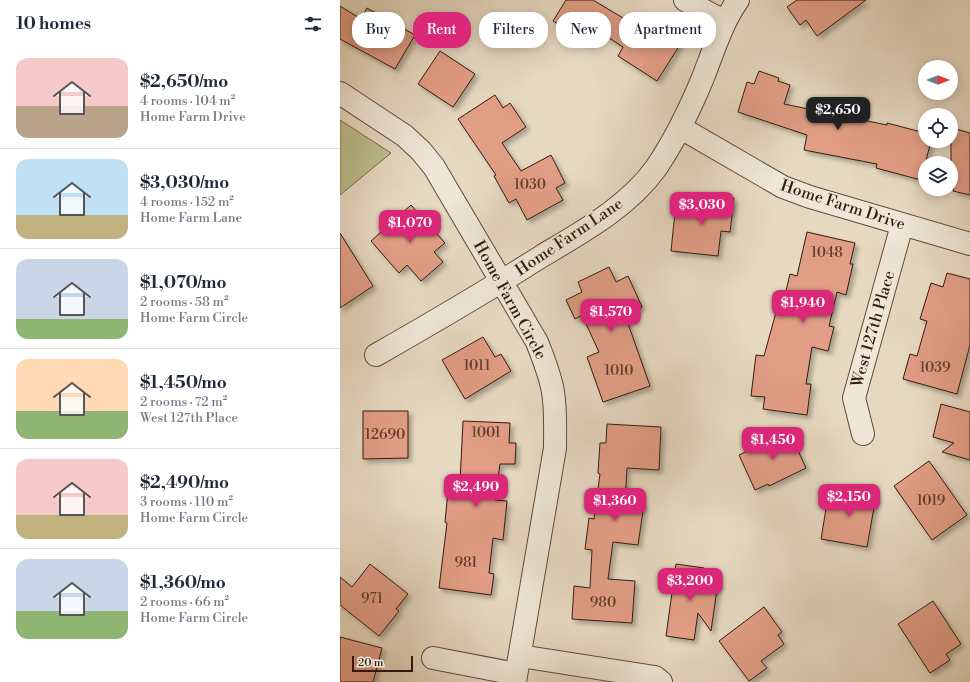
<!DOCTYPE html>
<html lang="en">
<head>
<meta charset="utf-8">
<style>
	:root { --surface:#fff; --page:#f6f6f7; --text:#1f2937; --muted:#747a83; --line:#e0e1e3; --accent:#db2777 }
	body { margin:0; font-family:"Libre Bodoni",serif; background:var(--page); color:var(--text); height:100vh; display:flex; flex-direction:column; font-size:15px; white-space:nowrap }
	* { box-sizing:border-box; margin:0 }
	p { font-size:13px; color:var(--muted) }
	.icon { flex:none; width:22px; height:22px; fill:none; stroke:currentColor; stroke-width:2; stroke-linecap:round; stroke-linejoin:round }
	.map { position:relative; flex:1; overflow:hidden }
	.panel { display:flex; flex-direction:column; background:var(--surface); width:340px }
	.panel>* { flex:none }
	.hud { position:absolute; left:12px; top:12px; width:380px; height:36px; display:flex; gap:8px }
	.needle { width:26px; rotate:90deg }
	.controls { position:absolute; left:578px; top:60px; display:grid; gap:8px }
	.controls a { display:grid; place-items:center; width:40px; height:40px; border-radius:50%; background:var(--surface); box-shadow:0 2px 10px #0003; font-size:20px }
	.scale { position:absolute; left:12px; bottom:10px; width:61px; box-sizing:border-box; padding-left:4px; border:2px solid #331c0f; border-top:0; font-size:11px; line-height:14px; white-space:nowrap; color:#331c0f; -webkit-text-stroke:3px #efe6d7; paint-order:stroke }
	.price { position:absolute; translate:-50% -34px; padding:0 9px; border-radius:8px; background:var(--accent); color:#fff; font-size:13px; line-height:26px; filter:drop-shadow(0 1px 2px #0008) }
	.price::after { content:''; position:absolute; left:50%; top:24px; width:12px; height:9px; margin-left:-6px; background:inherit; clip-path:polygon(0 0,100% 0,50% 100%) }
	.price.selected { background:#222; color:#fff }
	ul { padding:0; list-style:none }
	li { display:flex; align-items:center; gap:12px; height:100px; padding:0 16px }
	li+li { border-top:1px solid var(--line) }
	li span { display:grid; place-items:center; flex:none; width:112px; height:80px; border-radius:12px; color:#555 }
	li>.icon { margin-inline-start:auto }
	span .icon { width:48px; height:48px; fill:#fffc; stroke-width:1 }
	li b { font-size:17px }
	h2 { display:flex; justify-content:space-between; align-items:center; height:48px; padding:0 16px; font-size:17px }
	.tag { padding:0 14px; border-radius:16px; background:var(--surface); box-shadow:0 2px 10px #0003; font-size:14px; line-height:36px }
	.tag.selected { background:var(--accent); color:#fff }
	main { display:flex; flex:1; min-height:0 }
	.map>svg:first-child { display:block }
	.green { fill:#bdbd8d; stroke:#786c4e }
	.building { fill:#e29e85; stroke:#331c0f; filter:url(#shadow) }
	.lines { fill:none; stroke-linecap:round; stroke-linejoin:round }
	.minor-casing { stroke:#604b3c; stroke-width:24 }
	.minor { stroke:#efe6d7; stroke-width:22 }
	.labels { text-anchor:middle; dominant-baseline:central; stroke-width:3.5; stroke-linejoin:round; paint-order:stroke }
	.number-label { font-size:14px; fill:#5f3c2c }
	.street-label { font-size:16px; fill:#331c0f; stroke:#efe6d7 }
</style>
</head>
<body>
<main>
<section class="panel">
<h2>10 homes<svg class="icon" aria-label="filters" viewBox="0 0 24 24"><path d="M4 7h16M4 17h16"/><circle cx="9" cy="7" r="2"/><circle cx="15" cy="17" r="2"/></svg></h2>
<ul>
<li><span style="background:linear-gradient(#f6c9c9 60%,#b9a48a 0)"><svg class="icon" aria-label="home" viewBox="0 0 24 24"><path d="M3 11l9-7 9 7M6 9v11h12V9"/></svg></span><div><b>$2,650/mo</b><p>4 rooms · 104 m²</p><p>Home Farm Drive</p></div></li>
<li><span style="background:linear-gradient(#bfe0f5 70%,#c2b280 0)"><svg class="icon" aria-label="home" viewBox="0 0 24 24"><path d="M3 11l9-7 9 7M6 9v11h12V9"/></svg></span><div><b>$3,030/mo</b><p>4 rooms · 152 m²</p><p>Home Farm Lane</p></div></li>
<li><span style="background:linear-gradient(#c9d6e8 75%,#8fb573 0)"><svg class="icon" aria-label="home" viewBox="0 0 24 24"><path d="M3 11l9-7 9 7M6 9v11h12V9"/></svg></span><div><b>$1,070/mo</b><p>2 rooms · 58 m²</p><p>Home Farm Circle</p></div></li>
<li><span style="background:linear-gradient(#ffd9b3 65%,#8fb573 0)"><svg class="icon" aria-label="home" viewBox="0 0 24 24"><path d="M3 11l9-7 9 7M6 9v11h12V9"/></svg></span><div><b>$1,450/mo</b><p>2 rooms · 72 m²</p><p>West 127th Place</p></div></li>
<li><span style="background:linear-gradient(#f6c9c9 70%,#c2b280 0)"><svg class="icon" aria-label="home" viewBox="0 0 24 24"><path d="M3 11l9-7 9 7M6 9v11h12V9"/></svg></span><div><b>$2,490/mo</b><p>3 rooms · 110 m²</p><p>Home Farm Circle</p></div></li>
<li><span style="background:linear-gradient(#c9d6e8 65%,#8fb573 0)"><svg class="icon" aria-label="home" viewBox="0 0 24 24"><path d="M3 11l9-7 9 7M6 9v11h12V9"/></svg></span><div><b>$1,360/mo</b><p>2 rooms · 66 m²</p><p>Home Farm Circle</p></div></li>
</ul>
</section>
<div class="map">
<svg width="630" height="682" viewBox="0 0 630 682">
	<defs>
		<filter id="shadow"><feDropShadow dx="3.5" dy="3.5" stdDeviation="2" flood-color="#0004"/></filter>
	</defs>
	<rect width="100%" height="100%" fill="#e7d9c1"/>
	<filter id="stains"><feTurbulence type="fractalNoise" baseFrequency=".005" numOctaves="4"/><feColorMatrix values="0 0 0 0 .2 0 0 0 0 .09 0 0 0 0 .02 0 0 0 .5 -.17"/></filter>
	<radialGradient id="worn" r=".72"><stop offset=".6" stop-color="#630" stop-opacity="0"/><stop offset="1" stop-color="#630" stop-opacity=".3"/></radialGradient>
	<path class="green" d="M0,120L51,153L0,195Z"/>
	<path class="building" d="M226,0H253L288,21L293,13L341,43L317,81L278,56L283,47L257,30L249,43L213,21Z
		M457,0H526L477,36L466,20L460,25L447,7Z
		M0,6L21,19L27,8L75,35L55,69L0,39Z
		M100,51L135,74L113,107L78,84Z
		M419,71L439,78L438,81L450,85L444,104L547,125V123L585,133V141H591L581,180L536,168L537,164L464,150L467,135L398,112L407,82L414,84Z
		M155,95L163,108L170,103L186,127L162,143L181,171L211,155L225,183L216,188L223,200L187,220L176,199L169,203L154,176L156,175L118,119Z
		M616,129L630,133V195L613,191L616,178L611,177V141H613Z
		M369,196L394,198L390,232L381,231L378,256L331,251L336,203L367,206Z
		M71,205L105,243L94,252L103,262L81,281L67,265L59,273L31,241Z
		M467,232L515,243L510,264H513L506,295L497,292L489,326L494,327L488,351L472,347L466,384H471L467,415L423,409L425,397L411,396L416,355L424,356L441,294L445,295L450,274L457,276Z
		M0,233L33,286L0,308Z
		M269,267L276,282L288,276L302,307L285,315L310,386L263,402L247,357L259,352L242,315L235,319L226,300L242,292L238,282Z
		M607,273L630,279V345L617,394L563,379L570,354L577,356L587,321L580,319L591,283L603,287Z
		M143,337L155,357L161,354L171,371L125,399L102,360Z
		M601,404L630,412V460L602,452L614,443L593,437Z
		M23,411H68V458L23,459Z
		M123,421L170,423L169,443H176L175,464H160L155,500L167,501L163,540L153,538L149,573L154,574L151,595L99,588L107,523L105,522L109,481L120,482Z
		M267,424L321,427L319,470L287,468L285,502L304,504L298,545L273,542L268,579L295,581L292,623L232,619L234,586L250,588L252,550L245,549L249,518L254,519L260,474L258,473L260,443H266Z
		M449,431L466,468L429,486L428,484L415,490L399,455Z
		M589,461L627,515L592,540L554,486Z
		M489,491L510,495V492L536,496L527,547L481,539Z
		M30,564L68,594L56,609L59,611L39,636L0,605V577L12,587Z
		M336,564L364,568L363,580L378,582L371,631L358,613L354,640L326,636Z
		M593,601L621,644L606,654L610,660L590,673L558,624Z
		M424,607L442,632L438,635L444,644L421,661L427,668L409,681L379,641Z
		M0,637L42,648L33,682H0Z"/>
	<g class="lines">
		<defs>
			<path id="minor" d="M345,0L385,22
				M0,93L65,136L81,151L94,167L197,342C203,358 210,374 213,392C216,410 215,429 215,448L175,682
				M341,128L443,187L470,197L630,244
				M36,355C92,323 147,291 202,256C242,232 288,207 316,168C335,140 349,111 362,80C373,53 381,24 398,0
				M523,434L514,398L562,225
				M180,656L315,677L321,682
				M93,658L176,674"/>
		</defs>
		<use href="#minor" class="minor-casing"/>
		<use href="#minor" class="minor"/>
	</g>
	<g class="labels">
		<g class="number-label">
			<text x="190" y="185">1030</text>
			<text x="487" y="253">1048</text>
			<text x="137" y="366">1011</text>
			<text x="595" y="368">1039</text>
			<text x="279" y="371">1010</text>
			<text x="146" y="433">1001</text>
			<text x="45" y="435">12690</text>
			<text x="591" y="501">1019</text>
			<text x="126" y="563">981</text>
			<text x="32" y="599">971</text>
			<text x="263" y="603">980</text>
		</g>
		<g class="street-label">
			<text transform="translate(503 205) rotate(18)">Home Farm Drive</text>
			<text transform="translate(229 237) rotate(-34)">Home Farm Lane</text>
			<text transform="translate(170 300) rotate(61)">Home Farm Circle</text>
			<text transform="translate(533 329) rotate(-74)">West 127th Place</text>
		</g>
	</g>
	<rect width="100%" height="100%" filter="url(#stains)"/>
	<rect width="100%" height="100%" fill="url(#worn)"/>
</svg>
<div class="controls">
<a><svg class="needle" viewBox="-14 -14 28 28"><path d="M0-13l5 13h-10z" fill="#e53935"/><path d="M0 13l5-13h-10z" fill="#747a83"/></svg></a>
<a><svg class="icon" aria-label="locate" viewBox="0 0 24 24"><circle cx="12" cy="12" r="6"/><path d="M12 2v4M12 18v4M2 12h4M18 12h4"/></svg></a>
<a><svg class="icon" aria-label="layers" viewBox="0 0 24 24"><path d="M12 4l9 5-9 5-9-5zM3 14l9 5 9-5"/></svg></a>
</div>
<div class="scale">20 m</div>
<b class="price selected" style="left:498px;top:131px">$2,650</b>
<b class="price" style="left:362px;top:226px">$3,030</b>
<b class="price" style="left:70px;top:244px">$1,070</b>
<b class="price" style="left:463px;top:324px">$1,940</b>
<b class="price" style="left:271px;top:333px">$1,570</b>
<b class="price" style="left:433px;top:461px">$1,450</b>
<b class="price" style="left:136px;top:508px">$2,490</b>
<b class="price" style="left:509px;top:518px">$2,150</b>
<b class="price" style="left:275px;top:522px">$1,360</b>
<b class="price" style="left:350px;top:602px">$3,200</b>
<div class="hud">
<a class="tag">Buy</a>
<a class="tag selected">Rent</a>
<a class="tag">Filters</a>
<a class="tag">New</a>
<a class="tag">Apartment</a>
</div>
</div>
</main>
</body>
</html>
